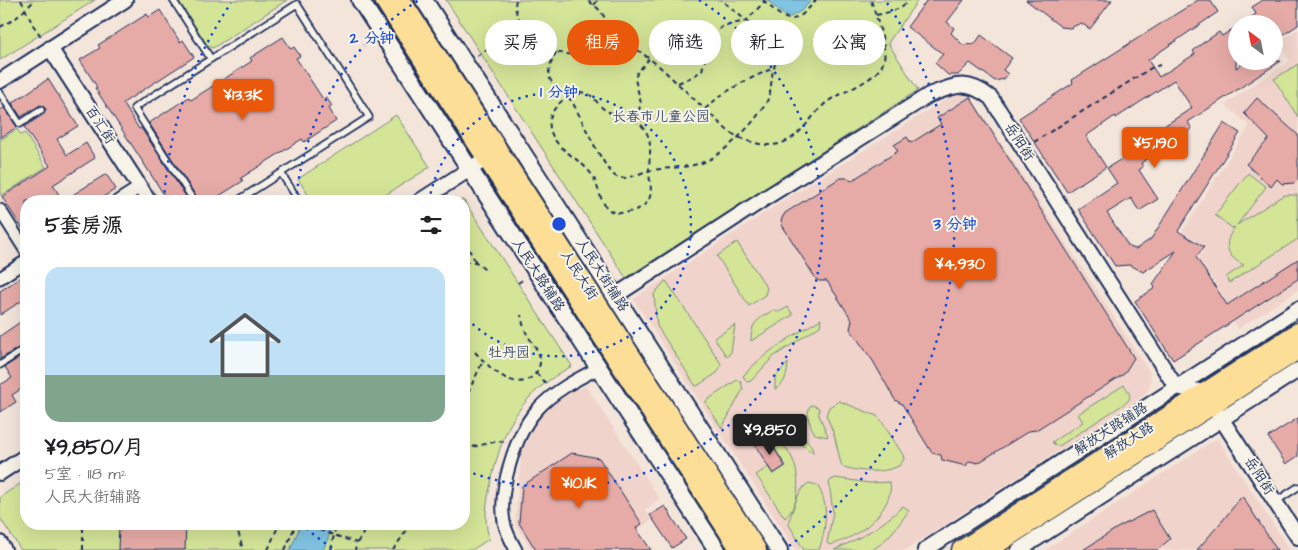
<!DOCTYPE html>
<html lang="zh">
<head>
<meta charset="utf-8">
<style>
	:root { --surface:#fff; --page:#f2f2f2; --text:#202124; --muted:#757577; --accent:#ea580c }
	body { margin:0; font-family:"Architects Daughter","LXGW WenKai TC",sans-serif; background:var(--page); color:var(--text); height:100vh; display:flex; flex-direction:column; font-size:19px; white-space:nowrap }
	* { box-sizing:border-box; margin:0 }
	p { font-size:16px; color:var(--muted) }
	.icon { flex:none; width:28px; height:28px; fill:none; stroke:currentColor; stroke-width:2; stroke-linecap:round; stroke-linejoin:round }
	.map { position:relative; flex:1; overflow:hidden }
	.side { position:absolute; left:20px; top:195px; width:450px; height:335px; display:flex; flex-direction:column; background:var(--surface); border-radius:20px; box-shadow:0 5px 20px #0002 }
	.side>* { flex:none }
	.banner { position:absolute; left:485px; top:20px; width:475px; height:45px; display:flex; gap:10px }
	.needle { width:32px; rotate:328deg }
	.fabs { position:absolute; left:1228px; top:15px; display:grid; gap:10px }
	.fabs a { display:grid; place-items:center; width:55px; height:55px; border-radius:50%; background:var(--surface); box-shadow:0 5px 20px #0002; font-size:25px }
	.price { position:absolute; translate:-50% -42px; padding:0 11px; border-radius:5px; background:var(--accent); color:#fff; font-size:16px; line-height:32px; filter:drop-shadow(0 1px 2px #0008) }
	.price::after { content:''; position:absolute; left:50%; top:30px; width:15px; height:11px; margin-left:-8px; background:inherit; clip-path:polygon(0 0,100% 0,50% 100%) }
	.price.on { background:#222; color:#fff }
	ul { padding:0; list-style:none }
	li { display:grid; align-content:center; gap:10px; height:265px; padding:0 25px }
	li span { display:grid; place-items:center; height:155px; border-radius:15px; color:#555 }
	li>.icon { margin-inline-start:auto }
	span .icon { width:90px; height:90px; fill:#fffc; stroke-width:1 }
	li b { font-size:21px }
	h2 { display:flex; justify-content:space-between; align-items:center; height:60px; padding:0 25px; font-size:21px }
	.pill { padding:0 18px; border-radius:22px; background:var(--surface); box-shadow:0 5px 20px #0002; font-size:18px; line-height:45px }
	.pill.on { background:var(--accent); color:#fff }
	.map>svg:first-child { display:block }
	.built { fill:#f0d4cb }
	.green { fill:#d4e598; stroke:#788a7b }
	.water { fill:#81c4e2; stroke:#5888ad }
	.building { fill:#e6aba7; stroke:#1b2f5e }
	.lines { fill:none; stroke-linecap:round; stroke-linejoin:round }
	.service-casing { stroke:#1b2f5e; stroke-width:9 }
	.minor-casing { stroke:#1b2f5e; stroke-width:15 }
	.tertiary-casing { stroke:#1b2f5e; stroke-width:18 }
	.secondary-casing { stroke:#1b2f5e; stroke-width:20 }
	.primary-casing { stroke:#1b2f5e; stroke-width:21 }
	.path { stroke:#1b2f5e; stroke-width:2; stroke-dasharray:5 4; stroke-linecap:butt }
	.service { stroke:#f7f3e8; stroke-width:5.5 }
	.minor { stroke:#f7f3e8; stroke-width:11 }
	.tertiary { stroke:#f7f3e8; stroke-width:14 }
	.secondary { stroke:#f7f3e8; stroke-width:16 }
	.primary { stroke:#fdde96; stroke-width:18 }
	.ring { fill:none; stroke:#1d4ed8; stroke-width:2.5; stroke-dasharray:2.5 5 }
	.labels { text-anchor:middle; dominant-baseline:central; stroke-width:4; stroke-linejoin:round; paint-order:stroke }
	.park-label { font-size:14px; fill:#40536a; stroke:#f7f3e8 }
	.street-label { font-size:14px; fill:#1b2f5e; stroke:#f7f3e8 }
	.centre { fill:#1d4ed8; stroke:#f7f3e8; stroke-width:2.5 }
	.ring-label { font-size:15px; text-anchor:middle; font-weight:bold; fill:#1d4ed8; stroke:#f7f3e8; stroke-width:4; stroke-linejoin:round; paint-order:stroke }
</style>
</head>
<body>
<div class="map">
<svg width="1298" height="550" viewBox="0 0 1298 550">
	<rect width="100%" height="100%" fill="#f4e5db"/>
	<filter id="ink" filterUnits="userSpaceOnUse"><feTurbulence type="fractalNoise" baseFrequency=".02" numOctaves="2"/><feDisplacementMap in="SourceGraphic" scale="10" xChannelSelector="R" yChannelSelector="G"/><feConvolveMatrix kernelMatrix="1 2 1 2 8 2 1 2 1" color-interpolation-filters="sRGB"/></filter>
	<g filter="url(#ink)">
		<path class="built" d="M1298,29V290L1238,329L1220,302L1225,299L1198,257L1206,247L1182,232L1249,126L1225,104L1290,61L1278,42Z
			M964,92L971,96L1149,371L1151,379L1149,388L1145,395L906,550H796L633,299L786,199L956,93Z
			M586,386L660,499L645,509L652,520L605,550H532L515,524L521,456L525,445L535,424L551,406L571,391Z
			M1217,438L1290,550H1045Z"/>
		<path class="green" d="M0,0H95L0,60Z
			M178,0H287L213,48L208,46Z
			M446,0H918L888,43L918,90L626,278Z
			M1298,64V117L1274,79Z
			M396,115L430,167L376,201H312L298,179Z
			M17,129L21,135L25,133L46,167L1,196L0,140Z
			M1248,173L1266,187L1237,225L1279,198L1285,195H1297L1298,239L1229,283L1226,277L1244,265C1226,257 1222,243 1235,227L1232,228L1215,215Z
			M463,199L572,366C522,393 504,424 492,478C487,502 483,514 489,539L472,550H21L0,518V497L26,480V524H464V201H460Z
			M737,242L767,288L765,295L749,306L717,256Z
			M665,281L667,282L720,362L721,366L717,373L697,386L695,385L657,326L654,294Z
			M788,307L793,315L751,341C751,321 758,320 773,310L779,312Z
			M821,319L820,326L773,357L751,381L747,382L743,376C765,351 793,336 821,319Z
			M735,325L731,352L727,357L714,338Z
			M788,363C787,374 786,384 775,389V377Z
			M737,380L741,382L743,389L722,428L706,404V401Z
			M1124,385C1128,391 1133,396 1127,402L1059,446H1056L1052,442L1083,422L1078,414Z
			M839,401L877,416L881,420L903,455L904,459L900,465C885,474 860,472 844,467L841,464L834,434L826,415L829,407Z
			M812,405L819,408V415L828,436L827,437L815,434C810,426 805,414 810,406Z
			M788,427C797,434 813,442 813,453L784,432V428Z
			M768,438C800,442 807,501 785,518L756,475L768,467L773,474L786,466Z
			M836,478L869,483L889,482C892,487 890,491 889,496C881,521 853,539 830,545L827,543L833,512L829,483L831,480Z
			M809,483L817,485C830,504 826,529 819,550H804L789,525V520C794,509 797,489 809,483Z
			M903,506L909,510C902,521 883,547 870,550C859,550 846,550 834,550C859,539 884,525 903,506Z"/>
		<path class="water" d="M767,0H812L801,11L790,17L785,16Z
			M301,524H331L328,539L323,550H290Z"/>
		<path class="building" d="M927,0H964L947,22L954,28L951,33L963,45L975,44L981,35L1012,58L1003,70L1008,74L1004,79L995,81L970,63L958,75H948L935,63L943,54L907,27Z
			M1026,0H1112L1090,29L1081,23L1070,28L1061,27Z
			M1198,0H1210L1218,12L1148,60L1159,77L1195,54L1193,51L1200,45L1219,32L1222,36L1236,27V68L1247,61H1281L1188,122L1192,129L1141,163L1143,167L1139,170L1158,199L1139,211L1131,198L1107,213L1129,247L1136,249L1151,239L1224,123L1240,133L1178,231L1204,247L1196,257L1227,305L1298,259V279L1173,360L1135,301L1155,288L1153,284L1176,251L1143,272L1130,265L1115,266L1078,209L1117,183L1107,168L1131,153L1128,149L1192,108L1174,80L1116,118L1115,116L1086,136L1106,167L1067,192L1019,118L1073,83L1072,80Z
			M1263,0H1298V25L1274,41V24H1241L1256,14L1252,7Z
			M160,10L180,42L183,40L194,57L123,103L139,129L141,128L189,201H168L95,88L97,87L80,60L100,48L98,45L147,14L149,17Z
			M283,37L291,49L294,47L300,56L296,58L323,99L326,97L332,106L329,108L336,121L304,142L302,139L241,178L243,181L211,201H199L149,123L189,97L191,100L252,61L250,58Z
			M48,79L78,126L57,139L67,155L86,143L95,158L53,185L63,201L106,174L116,189L97,201H26V234L2,197L50,166L24,127L44,114L46,109L43,106L40,105L21,117L12,103Z
			M970,97L1134,358L1124,374L1036,430L1029,431L978,463L969,461L966,466L942,460L941,455L932,453L902,404L895,400L873,361L850,329L852,320L827,281H819L816,279L782,225L781,220L785,213L840,178H848L851,181L898,151L894,145L907,137L911,143L941,124L937,118Z
			M1257,98L1298,135V180L1295,183L1282,184L1277,179L1271,187L1246,164L1269,139L1244,113Z
			M4,108L17,127L0,138V110Z
			M26,274V298L0,315V291Z
			M26,318V343L0,359V336Z
			M26,353V386L12,395L16,402L0,412V385L12,378L5,367Z
			M1298,418V456L1286,464L1268,437Z
			M767,437L785,466L773,474L755,445Z
			M572,453L599,458L642,524L636,528L651,550H536L519,523L522,486Z
			M1242,496L1277,550H1197L1223,520Z
			M665,506L686,539L672,548L650,515Z
			M1152,510L1170,539L1157,550H1083L1117,528Z
			M119,524H186L185,550H118Z"/>
		<g class="lines">
			<defs>
				<path id="service" d="M173,0L211,59
					M0,93L20,124L41,110
					M281,173L299,201
					M194,201L134,108L297,4L369,117L237,201
					M0,365L26,348
					M1275,502L1298,487"/>
				<path id="minor" d="M118,201L140,187
					M0,210L26,251
					M0,278L26,261
					M516,550C511,541 506,532 504,522C498,491 515,435 536,411C552,392 577,379 599,368"/>
				<path id="tertiary" d="M50,48L149,201
					M0,81L125,0
					M420,201L487,158
					M615,296L770,195L929,95C956,85 967,79 991,98L1176,387L1204,392L1298,537
					M0,473L26,456
					M0,543L4,550
					M925,550L1298,309
					M1019,550L1298,370"/>
				<path id="secondary" d="M360,0L717,550
					M424,0L779,550"/>
				<path id="primary" d="M384,0L740,550
					M401,0L757,550
					M961,550L1298,332
					M988,550L1298,350"/>
			</defs>
			<use href="#service" class="service-casing"/>
			<use href="#minor" class="minor-casing"/>
			<use href="#tertiary" class="tertiary-casing"/>
			<use href="#secondary" class="secondary-casing"/>
			<use href="#primary" class="primary-casing"/>
			<path class="path" d="M21,0L33,25L43,39
				M516,0C513,10 519,20 525,28C569,88 642,30 586,0
				M763,0C787,22 792,29 816,0
				M594,5L598,0
				M876,15C890,12 899,11 909,0
				M0,27L15,19L35,0
				M605,33L639,51L659,66L728,131C741,140 765,149 782,143C802,136 811,115 827,102C843,91 876,81 883,63C889,49 875,15 871,0
				M556,52C537,90 561,80 575,107C583,122 603,167 615,176C624,182 639,173 648,171C666,167 686,169 704,162C725,154 759,119 768,99C771,92 771,84 772,76C773,70 776,64 775,58C768,36 738,14 721,0
				M477,56L523,26
				M678,83L694,76L702,70L712,37L718,30L723,26L746,21L764,2
				M579,92C597,93 595,106 609,112C620,118 634,116 643,127C654,141 649,155 649,170C649,185 657,198 640,208C633,212 619,215 611,211C599,204 599,185 592,175C583,162 568,155 558,144C539,121 555,100 579,92Z
				M705,109L720,96L741,83L773,68
				M636,120L641,103L635,79L637,73L649,59
				M1034,142L1151,68L1160,65
				M464,241L476,262
				M464,262H476L485,270
				M518,283L524,279
				M475,352C487,365 514,394 533,376C538,372 541,364 540,358C538,348 529,340 525,330C523,325 522,320 521,315
				M536,373L548,386
				M464,401L483,361
				M464,428C468,444 470,460 464,475
				M464,449L498,441L505,442
				M236,524L243,550
				M302,524L357,543L355,550
				M357,543L369,524
				M83,550V524
				M268,550L279,524
				M285,550L296,524
				M331,550L336,524
				M393,550L411,524"/>
			<use href="#service" class="service"/>
			<use href="#minor" class="minor"/>
			<use href="#tertiary" class="tertiary"/>
			<use href="#secondary" class="secondary"/>
			<use href="#primary" class="primary"/>
		</g>
	</g>
	<g class="ring">
		<path d="M429 201A132 132 0 1 1 464 316"/>
		<path d="M296 201A264 264 0 0 1 419 0M699 0A264 264 0 0 1 464 470"/>
		<path d="M332 548A396 396 0 0 1 302 525M164 200A396 396 0 0 1 231 3M887 3A396 396 0 0 1 786 548"/>
	</g>
	<g class="labels">
		<g class="park-label">
			<text x="661" y="117">长春市儿童公园</text>
			<text x="509" y="353">牡丹园</text>
		</g>
		<g class="street-label">
			<text transform="translate(100 125) rotate(57)">百汇街</text>
			<text transform="translate(1019 142) rotate(57)">岳阳街</text>
			<text transform="translate(538 275) rotate(57)">人民大路辅路</text>
			<text transform="translate(579 275) rotate(57)">人民大街</text>
			<text transform="translate(602 275) rotate(57)">人民大街辅路</text>
			<text transform="translate(1111 429) rotate(-33)">解放大路辅路</text>
			<text transform="translate(1129 441) rotate(-33)">解放大路</text>
			<text transform="translate(1259 476) rotate(57)">岳阳街</text>
		</g>
	</g>
	<circle cx="559" cy="224" r="8" class="centre"/>
	<g class="ring-label">
		<text x="372" y="43">2 分钟</text>
		<text x="559" y="97">1 分钟</text>
		<text x="955" y="229">3 分钟</text>
	</g>
</svg>
<div class="fabs">
<a><svg class="needle" viewBox="-14 -14 28 28"><path d="M0-13l5 13h-10z" fill="#e53935"/><path d="M0 13l5-13h-10z" fill="#757577"/></svg></a>
</div>
<b class="price" style="left:243px;top:121px">¥13.3K</b>
<b class="price" style="left:1155px;top:169px">¥5,190</b>
<b class="price" style="left:960px;top:290px">¥4,930</b>
<b class="price on" style="left:770px;top:456px">¥9,850</b>
<b class="price" style="left:579px;top:509px">¥10.1K</b>
<div class="banner">
<a class="pill">买房</a>
<a class="pill on">租房</a>
<a class="pill">筛选</a>
<a class="pill">新上</a>
<a class="pill">公寓</a>
</div>
<section class="side">
<h2>5套房源<svg class="icon" aria-label="filters" viewBox="0 0 24 24"><path d="M4 7h16M4 17h16"/><circle cx="9" cy="7" r="2"/><circle cx="15" cy="17" r="2"/></svg></h2>
<ul>
<li><span style="background:linear-gradient(#bfe0f5 70%,#7fa58c 0)"><svg class="icon" aria-label="home" viewBox="0 0 24 24"><path d="M3 11l9-7 9 7M6 9v11h12V9"/></svg></span><div><b>¥9,850/月</b><p>5室 · 118 m²</p><p>人民大街辅路</p></div></li>
</ul>
</section>
</div>
</body>
</html>
